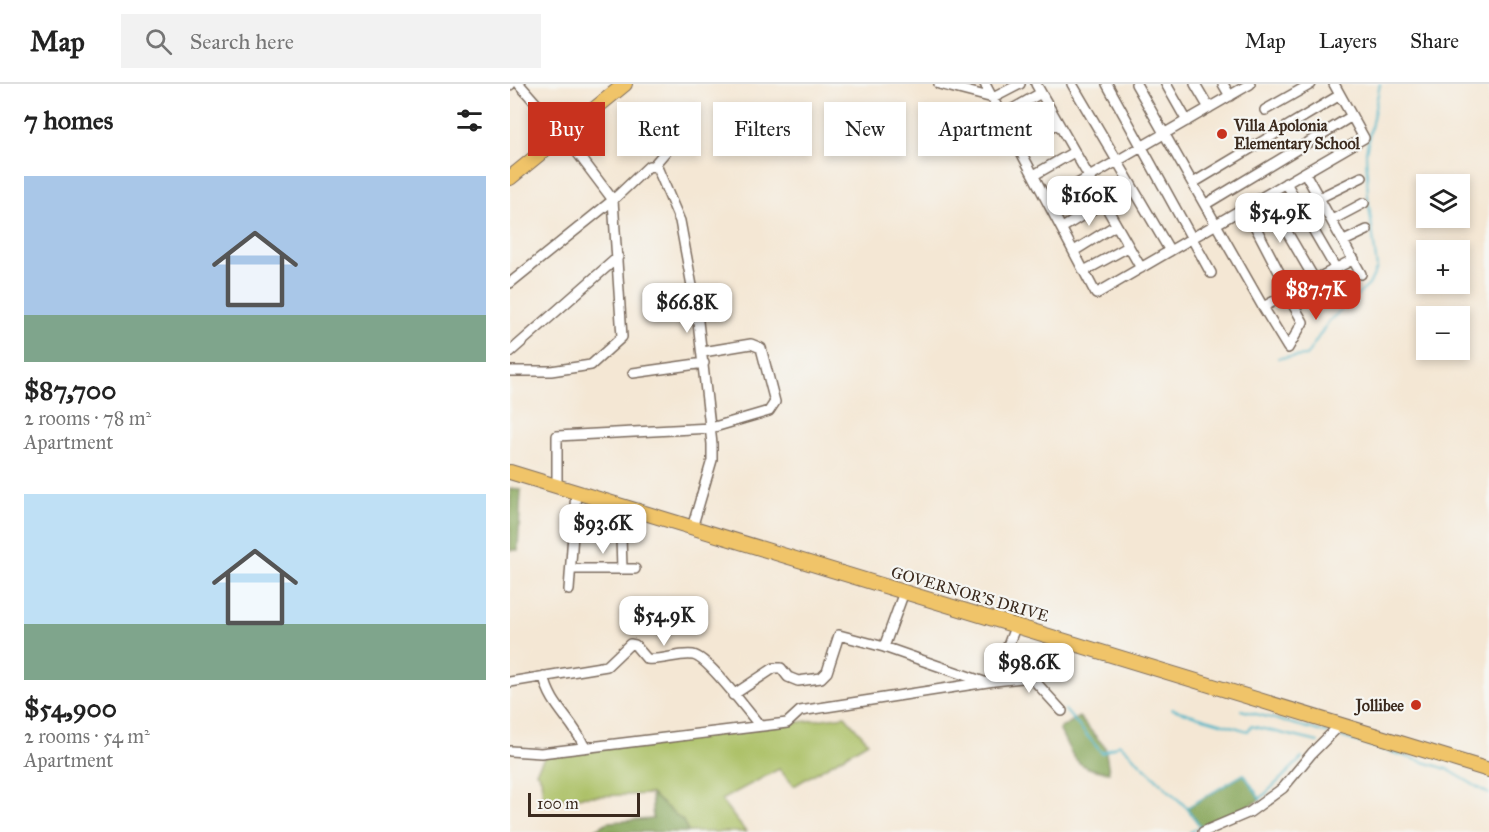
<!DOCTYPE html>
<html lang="en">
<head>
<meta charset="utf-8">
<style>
	:root { --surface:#fff; --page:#f2f2f2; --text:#222; --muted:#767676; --line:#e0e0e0; --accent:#c8321e }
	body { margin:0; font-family:"IM FELL Great Primer",serif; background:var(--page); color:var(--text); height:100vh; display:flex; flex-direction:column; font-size:22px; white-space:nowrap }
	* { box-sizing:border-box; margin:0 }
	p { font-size:20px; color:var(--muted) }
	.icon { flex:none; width:33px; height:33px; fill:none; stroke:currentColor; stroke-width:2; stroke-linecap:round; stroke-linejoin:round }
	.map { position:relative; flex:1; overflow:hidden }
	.sheet { display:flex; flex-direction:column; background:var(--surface); width:510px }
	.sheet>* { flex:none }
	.guide { position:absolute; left:18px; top:18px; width:570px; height:54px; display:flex; gap:12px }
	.buttons { position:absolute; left:906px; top:90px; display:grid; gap:12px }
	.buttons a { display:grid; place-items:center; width:54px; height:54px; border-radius:0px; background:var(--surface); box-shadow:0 3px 9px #0003; font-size:30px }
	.scale { position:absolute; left:18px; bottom:15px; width:112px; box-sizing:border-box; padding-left:6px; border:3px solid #3b2a1e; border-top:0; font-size:16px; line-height:21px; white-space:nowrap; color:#3b2a1e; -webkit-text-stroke:4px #f6f6f2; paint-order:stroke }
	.price { position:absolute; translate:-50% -51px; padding:0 14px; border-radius:12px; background:#fff; color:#222; font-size:20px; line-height:39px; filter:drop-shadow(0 2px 3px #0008) }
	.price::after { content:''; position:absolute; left:50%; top:36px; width:18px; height:14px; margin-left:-9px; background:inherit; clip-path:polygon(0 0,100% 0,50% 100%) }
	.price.on { background:var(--accent); color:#fff }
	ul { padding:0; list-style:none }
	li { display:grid; align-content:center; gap:12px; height:318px; padding:0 24px }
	li span { display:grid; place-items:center; height:186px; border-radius:0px; color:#555 }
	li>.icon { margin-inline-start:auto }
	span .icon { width:108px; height:108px; fill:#fffc; stroke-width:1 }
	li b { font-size:26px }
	h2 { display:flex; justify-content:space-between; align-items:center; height:72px; padding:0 24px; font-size:26px }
	.chip { padding:0 21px; border-radius:0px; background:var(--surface); box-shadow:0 3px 9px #0003; font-size:21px; line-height:54px }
	.chip.on { background:var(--accent); color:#fff }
	header { display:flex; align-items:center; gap:36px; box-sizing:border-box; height:84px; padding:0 30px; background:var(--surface); border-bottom:2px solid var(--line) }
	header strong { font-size:28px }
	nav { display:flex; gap:33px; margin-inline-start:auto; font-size:21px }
	.search { width:420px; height:54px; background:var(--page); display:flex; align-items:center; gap:15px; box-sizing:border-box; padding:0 21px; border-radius:0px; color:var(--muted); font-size:22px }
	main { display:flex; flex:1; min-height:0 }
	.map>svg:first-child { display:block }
	.green { fill:#aabf64; stroke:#727441; stroke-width:1.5 }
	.forest { fill:#87a65a; stroke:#61683c; stroke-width:1.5 }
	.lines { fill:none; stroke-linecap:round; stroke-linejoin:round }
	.stream { stroke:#4ab4c7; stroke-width:2 }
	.street-casing { stroke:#7c6c5e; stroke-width:12 }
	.primary-casing { stroke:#7c6c5e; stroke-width:16 }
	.street { stroke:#fff; stroke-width:9 }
	.primary { stroke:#f0c469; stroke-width:14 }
	.poi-dot { fill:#c8321e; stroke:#f6f6f2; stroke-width:2 }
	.labels { text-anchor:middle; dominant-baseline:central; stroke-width:4.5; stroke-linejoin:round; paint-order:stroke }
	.poi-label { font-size:16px; font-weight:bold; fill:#3b2a1e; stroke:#f6f6f2; text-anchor:start }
	.street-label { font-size:16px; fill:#3b2a1e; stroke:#f6f6f2 }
</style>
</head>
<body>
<header>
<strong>Map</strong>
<div class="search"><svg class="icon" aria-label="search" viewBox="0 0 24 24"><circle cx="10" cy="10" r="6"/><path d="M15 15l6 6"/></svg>Search here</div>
<nav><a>Map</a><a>Layers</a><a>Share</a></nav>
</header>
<main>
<section class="sheet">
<h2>7 homes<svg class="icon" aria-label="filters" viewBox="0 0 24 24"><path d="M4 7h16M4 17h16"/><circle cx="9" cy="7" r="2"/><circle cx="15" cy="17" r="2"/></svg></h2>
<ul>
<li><span style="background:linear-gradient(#a9c7e8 75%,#7fa58c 0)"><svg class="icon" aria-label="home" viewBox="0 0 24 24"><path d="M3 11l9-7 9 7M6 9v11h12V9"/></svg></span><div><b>$87,700</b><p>2 rooms · 78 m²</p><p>Apartment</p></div></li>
<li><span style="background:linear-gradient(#bfe0f5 70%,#7fa58c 0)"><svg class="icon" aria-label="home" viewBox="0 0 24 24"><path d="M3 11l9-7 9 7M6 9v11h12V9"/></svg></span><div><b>$54,900</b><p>2 rooms · 54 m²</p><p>Apartment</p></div></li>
</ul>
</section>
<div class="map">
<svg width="979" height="748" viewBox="0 0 979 748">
	<rect width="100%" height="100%" fill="#f6f6f2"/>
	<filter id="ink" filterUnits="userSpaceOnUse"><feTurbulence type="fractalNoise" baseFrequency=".0167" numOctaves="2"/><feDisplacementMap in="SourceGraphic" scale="12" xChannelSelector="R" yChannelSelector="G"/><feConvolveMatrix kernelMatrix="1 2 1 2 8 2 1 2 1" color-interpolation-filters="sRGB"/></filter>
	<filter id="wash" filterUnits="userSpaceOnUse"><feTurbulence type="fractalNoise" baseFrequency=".008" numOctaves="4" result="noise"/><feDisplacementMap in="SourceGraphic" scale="24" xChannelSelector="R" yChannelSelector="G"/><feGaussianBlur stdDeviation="1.35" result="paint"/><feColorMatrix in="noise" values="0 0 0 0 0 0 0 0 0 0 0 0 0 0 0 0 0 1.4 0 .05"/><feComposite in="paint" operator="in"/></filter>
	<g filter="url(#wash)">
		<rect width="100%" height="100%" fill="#f4e7d4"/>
		<path class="green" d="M335,632L358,658L284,702L269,685L211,716L236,748H178L172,737L141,710L33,714L31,694L26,688L35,672Z"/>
		<path class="forest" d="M0,405L11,406L8,466H0Z
			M569,633L595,663L599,688C564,685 564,674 549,645Z
			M734,690L750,715L732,727L690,742L677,724Z
			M141,710L173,737L178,748H81L98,738L143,735Z"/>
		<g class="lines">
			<path class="stream" d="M768,274L796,272L819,237L859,201L867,184L858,113L856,68L870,0
				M662,625L738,647L741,642L808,658
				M555,626L592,669L610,660L677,724L690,742L680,748
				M731,626L817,649
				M828,652L937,685L979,710
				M678,723L734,690L750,715L792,674"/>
		</g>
	</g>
	<g filter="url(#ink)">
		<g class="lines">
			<defs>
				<path id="street" d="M429,0L483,14L510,0
					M475,0L586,210L854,54L824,0
					M526,0L631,184
					M562,0L660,167
					M597,0L701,189
					M626,0L753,223L844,175
					M656,0L677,37
					M685,0L699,24
					M713,0L720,12
					M0,1L1,0
					M755,26L801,0
					M492,31L531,9
					M508,61L548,39
					M144,81L163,59
					M795,89L851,190
					M524,91L564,68
					M683,99L830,11
					M776,99L826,185
					M756,112L805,196
					M809,114L852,93
					M538,117L740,0
					M696,120L842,32
					M735,123L780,209
					M822,136L854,119
					M552,144L593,119
					M834,157L857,146
					M564,167L606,141
					M574,187L618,163
					M821,187L833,215
					M0,199L103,116L139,82L147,83L170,137L187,229L202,360V376L182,444
					M799,199L805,214
					M753,223L778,264L793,238L777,210
					M0,268L108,173
					M0,287H41L81,281L112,253L103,116L54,51L9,0
					M123,289L194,279
					M47,402V352L201,344L259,327L265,318L251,264L241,260L193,268
					M101,419L111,453L112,485
					M61,485H125
					M59,506L66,408
					M374,563L474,598
					M34,592C40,622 63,636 74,662
					M484,597L521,593L552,627
					M0,598L97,582L120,560L125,561L137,575C153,577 168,569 183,571C198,573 238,628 250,642
					M223,611L264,584H271L278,593L288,597L311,594L317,588L329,551L374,563L394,508
					M0,667L31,669L277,639L290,627L484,597L506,541
					M693,748L740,728L773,704L802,669L831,640"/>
				<path id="primary" d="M0,94L115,0
					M0,388L979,686"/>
			</defs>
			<use href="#street" class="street-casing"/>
			<use href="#primary" class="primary-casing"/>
			<use href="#street" class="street"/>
			<use href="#primary" class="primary"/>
		</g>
	</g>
	<g class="poi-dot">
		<circle cx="712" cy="50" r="6"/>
		<circle cx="906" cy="621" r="6"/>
	</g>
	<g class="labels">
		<g class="poi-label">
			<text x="724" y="41">Villa Apolonia<tspan x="724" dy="18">Elementary School</tspan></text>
			<text x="894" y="621" text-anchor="end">Jollibee</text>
		</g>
		<g class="street-label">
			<text transform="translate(460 510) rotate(16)">GOVERNOR'S DRIVE</text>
		</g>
	</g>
</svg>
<div class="buttons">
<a><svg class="icon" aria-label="layers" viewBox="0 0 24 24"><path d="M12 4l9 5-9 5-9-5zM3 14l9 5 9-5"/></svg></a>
<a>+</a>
<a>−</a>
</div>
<div class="scale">100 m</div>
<b class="price" style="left:579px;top:143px">$160K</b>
<b class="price" style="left:770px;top:160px">$54.9K</b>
<b class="price on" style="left:806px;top:237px">$87.7K</b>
<b class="price" style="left:177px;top:250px">$66.8K</b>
<b class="price" style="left:93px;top:471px">$93.6K</b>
<b class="price" style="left:154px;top:563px">$54.9K</b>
<b class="price" style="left:519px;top:610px">$98.6K</b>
<div class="guide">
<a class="chip on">Buy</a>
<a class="chip">Rent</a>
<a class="chip">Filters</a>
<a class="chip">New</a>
<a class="chip">Apartment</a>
</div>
</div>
</main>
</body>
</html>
